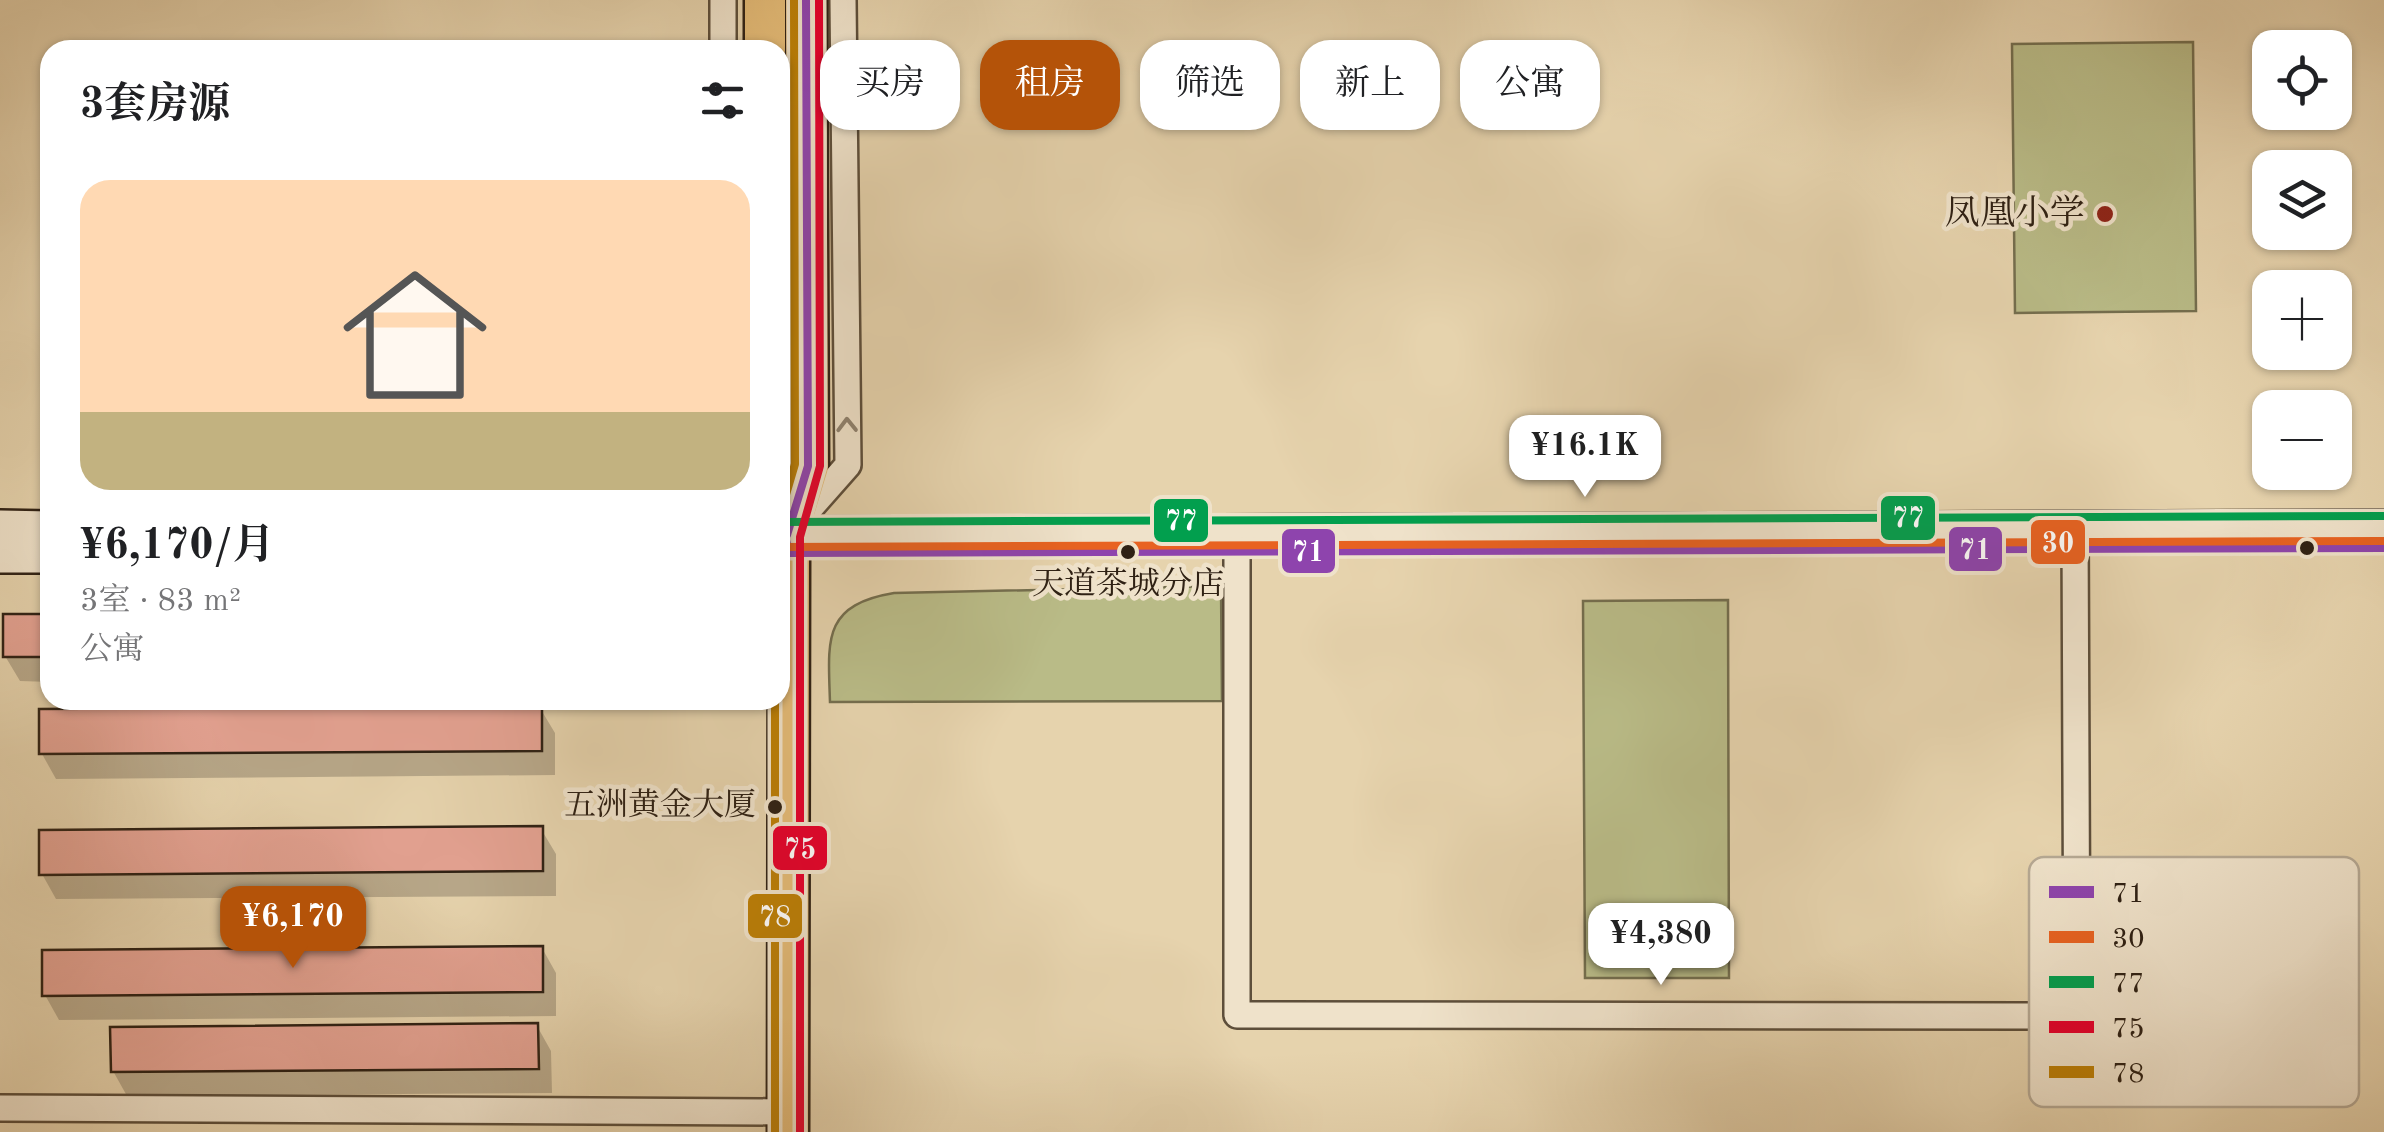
<!DOCTYPE html>
<html lang="zh">
<head>
<meta charset="utf-8">
<style>
	:root { --surface:#fff; --page:#f2f2f2; --text:#202124; --muted:#757577; --line:#e0e0e0; --accent:#b45309 }
	body { margin:0; font-family:"Old Standard TT","Noto Serif SC",serif; background:var(--page); color:var(--text); height:100vh; display:flex; flex-direction:column; font-size:38px; white-space:nowrap }
	* { box-sizing:border-box; margin:0 }
	p { font-size:32px; color:var(--muted) }
	.icon { flex:none; width:55px; height:55px; fill:none; stroke:currentColor; stroke-width:2; stroke-linecap:round; stroke-linejoin:round }
	.map { position:relative; flex:1; overflow:hidden }
	.sheet { position:absolute; left:40px; top:40px; width:750px; height:670px; display:flex; flex-direction:column; background:var(--surface); border-radius:30px; box-shadow:0 2px 8px #0004 }
	.sheet>* { flex:none }
	.guide { position:absolute; left:820px; top:40px; width:950px; height:90px; display:flex; gap:20px }
	.buttons { position:absolute; left:2252px; top:30px; display:grid; gap:20px }
	.buttons a { display:grid; place-items:center; width:100px; height:100px; border-radius:20px; background:var(--surface); box-shadow:0 2px 8px #0004; font-size:50px }
	.price { position:absolute; translate:-50% -85px; padding:0 22px; border-radius:20px; background:#fff; color:#222; font-size:32px; line-height:65px; filter:drop-shadow(0 2px 5px #0008) }
	.price::after { content:''; position:absolute; left:50%; top:60px; width:30px; height:22px; margin-left:-15px; background:inherit; clip-path:polygon(0 0,100% 0,50% 100%) }
	.price.active { background:var(--accent); color:#fff }
	ul { padding:0; list-style:none }
	li { display:grid; align-content:center; gap:20px; height:530px; padding:0 40px }
	li+li { border-top:2px solid var(--line) }
	li span { display:grid; place-items:center; height:310px; border-radius:30px; color:#555 }
	li>.icon { margin-inline-start:auto }
	span .icon { width:180px; height:180px; fill:#fffc; stroke-width:1 }
	li b { font-size:42px }
	h2 { display:flex; justify-content:space-between; align-items:center; height:120px; padding:0 40px; font-size:42px }
	.chip { padding:0 35px; border-radius:30px; background:var(--surface); box-shadow:0 2px 8px #0004; font-size:35px; line-height:90px }
	.chip.active { background:var(--accent); color:#fff }
	.map>svg:first-child { display:block }
	.green { fill:#b9bb87; stroke:#746e4e; stroke-width:2.5 }
	.shadow { fill:#0003 }
	.building { fill:#e4a292; stroke:#2f2114; stroke-width:2.5 }
	.lines { fill:none; stroke-linecap:round; stroke-linejoin:round }
	.street-casing { stroke:#5d4e3a; stroke-width:30 }
	.secondary-casing { stroke:#2f2114; stroke-width:40 }
	.primary-casing { stroke:#2f2114; stroke-width:45 }
	.street { stroke:#efe2ca; stroke-width:25 }
	.secondary { stroke:#efe2ca; stroke-width:35 }
	.primary { stroke:#e3ba76; stroke-width:40 }
	.bus-1-casing { stroke:#efe2ca; stroke-width:15 }
	.bus-2-casing { stroke:#efe2ca; stroke-width:15 }
	.bus-3-casing { stroke:#efe2ca; stroke-width:15 }
	.bus-4-casing { stroke:#efe2ca; stroke-width:15 }
	.bus-5-casing { stroke:#efe2ca; stroke-width:15 }
	.bus-1 { stroke:#8e44ad; stroke-width:8 }
	.bus-2 { stroke:#e86221; stroke-width:8 }
	.bus-3 { stroke:#029f4e; stroke-width:8 }
	.bus-4 { stroke:#e4002b; stroke-width:8 }
	.bus-5 { stroke:#bb7e06; stroke-width:8 }
	.oneway { stroke:#8f826f }
	.poi-dot { fill:#8f2418; stroke:#efe2ca; stroke-width:4 }
	.bus-dot { fill:#2f2114; stroke:#efe2ca; stroke-width:4 }
	.labels { text-anchor:middle; dominant-baseline:central; stroke-width:9; stroke-linejoin:round; paint-order:stroke }
	.bus-label { font-size:32px; fill:#2f2114; stroke:#efe2ca }
	.poi-label { font-size:35px; fill:#2f2114; stroke:#efe2ca; text-anchor:end }
	.key { fill:#efe2ca; stroke:#b5a893; stroke-width:2.5 }
	.key-label { font-size:28px; fill:#2f2114 }
	.line-badge { stroke:#efe2ca; stroke-width:4 }
	.badge-label { font-size:28px; text-anchor:middle; font-weight:bold; fill:#fff }
</style>
</head>
<body>
<div class="map">
<svg width="2384" height="1132" viewBox="0 0 2384 1132">
	<rect width="100%" height="100%" fill="#e6d3ad"/>
	<filter id="stains"><feTurbulence type="fractalNoise" baseFrequency=".002" numOctaves="4"/><feColorMatrix values="0 0 0 0 .2 0 0 0 0 .09 0 0 0 0 .02 0 0 0 .5 -.17"/></filter>
	<radialGradient id="worn" r=".72"><stop offset=".6" stop-color="#630" stop-opacity="0"/><stop offset="1" stop-color="#630" stop-opacity=".3"/></radialGradient>
	<path class="green" d="M2193,42L2196,311L2015,313L2012,44Z
		M1221,586L1222,701L830,702C828,640 822,605 894,593Z
		M1728,600L1729,978H1585L1583,601Z"/>
	<path class="shadow" d="M50,616V682L20,681L5,656Z
		M540,708L555,733V775L56,779L42,754Z
		M541,829L556,854V896L56,899L42,874Z
		M542,948L556,973V1016L59,1020L45,995Z
		M537,1026L551,1051L552,1093L127,1096L113,1071Z"/>
	<path class="building" d="M3,614H50V657H3Z
		M542,706V751L39,754V709Z
		M543,826V871L39,875V830Z
		M543,946V992L42,996V950Z
		M538,1023L539,1069L111,1072L110,1027Z"/>
	<g class="lines">
		<defs>
			<path id="street" d="M723,50V0
				M796,524L848,465L843,0
				M1237,535V1015L2077,1016L2075,528
				M0,1108L788,1112"/>
			<path id="secondary" d="M0,528L50,529
				M780,535L2384,528
				M0,555H50"/>
			<path id="primary" d="M765,50V0
				M780,515L789,553L788,1132
				M787,535L808,466L806,0"/>
		</defs>
		<use href="#street" class="street-casing"/>
		<use href="#secondary" class="secondary-casing"/>
		<use href="#primary" class="primary-casing"/>
		<use href="#street" class="street"/>
		<use href="#secondary" class="secondary"/>
		<use href="#primary" class="primary"/>
		<defs>
			<path id="bus-1" d="M780,515L789,553L2384,548
				M787,535L808,466L806,0"/>
			<path id="bus-2" d="M780,547L2384,541"/>
			<path id="bus-3" d="M780,522L2384,516"/>
			<path id="bus-4" d="M800,1132V537L820,466L819,0"/>
			<path id="bus-5" d="M780,515L795,464L794,0
				M775,700V1132"/>
		</defs>
		<use href="#bus-1" class="bus-1-casing"/>
		<use href="#bus-2" class="bus-2-casing"/>
		<use href="#bus-3" class="bus-3-casing"/>
		<use href="#bus-4" class="bus-4-casing"/>
		<use href="#bus-5" class="bus-5-casing"/>
		<use href="#bus-1" class="bus-1"/>
		<use href="#bus-2" class="bus-2"/>
		<use href="#bus-3" class="bus-3"/>
		<use href="#bus-4" class="bus-4"/>
		<use href="#bus-5" class="bus-5"/>
	</g>
	<defs><path id="oneway-chevron" d="M-2-3.5L2.5 0L-2 3.5" fill="none" stroke-width="1.6" stroke-linecap="round" stroke-linejoin="round" transform="scale(2.5)"/></defs>
	<use class="oneway" href="#oneway-chevron" transform="translate(847 425) rotate(-91)"/>
	<circle class="poi-dot" cx="2105" cy="214" r="10"/>
	<g class="bus-dot">
		<circle cx="2307" cy="548" r="9"/>
		<circle cx="1128" cy="552" r="9"/>
		<circle cx="775" cy="807" r="9"/>
	</g>
	<g class="labels">
		<g class="bus-label">
			<text x="1128" y="586">天道茶城分店</text>
			<text x="756" y="807" text-anchor="end">五洲黄金大厦</text>
		</g>
		<g class="poi-label">
			<text x="2085" y="214">凤凰小学</text>
		</g>
	</g>
	<rect x="2029" y="857" width="330" height="250" rx="15" class="key"/>
	<rect x="2049" y="886" width="45" height="12" fill="#8e44ad"/>
	<rect x="2049" y="931" width="45" height="12" fill="#e86221"/>
	<rect x="2049" y="976" width="45" height="12" fill="#029f4e"/>
	<rect x="2049" y="1021" width="45" height="12" fill="#e4002b"/>
	<rect x="2049" y="1066" width="45" height="12" fill="#bb7e06"/>
	<g class="key-label">
		<text x="2112" y="902">71</text>
		<text x="2112" y="947">30</text>
		<text x="2112" y="992">77</text>
		<text x="2112" y="1037">75</text>
		<text x="2112" y="1082">78</text>
	</g>
	<g class="line-badge">
		<rect x="1879" y="494" width="58" height="48" rx="10" fill="#029f4e"/>
		<rect x="1152" y="497" width="58" height="47" rx="10" fill="#029f4e"/>
		<rect x="2029" y="518" width="58" height="48" rx="10" fill="#e86221"/>
		<rect x="1947" y="525" width="57" height="48" rx="10" fill="#8e44ad"/>
		<rect x="1280" y="527" width="57" height="48" rx="10" fill="#8e44ad"/>
		<rect x="771" y="824" width="58" height="48" rx="10" fill="#e4002b"/>
		<rect x="746" y="892" width="58" height="48" rx="10" fill="#bb7e06"/>
	</g>
	<g class="badge-label">
		<text x="1908" y="527">77</text>
		<text x="1181" y="530">77</text>
		<text x="2058" y="552">30</text>
		<text x="1975" y="559">71</text>
		<text x="1308" y="561">71</text>
		<text x="800" y="858">75</text>
		<text x="775" y="926">78</text>
	</g>
	<rect width="100%" height="100%" filter="url(#stains)"/>
	<rect width="100%" height="100%" fill="url(#worn)"/>
</svg>
<div class="buttons">
<a><svg class="icon" aria-label="locate" viewBox="0 0 24 24"><circle cx="12" cy="12" r="6"/><path d="M12 2v4M12 18v4M2 12h4M18 12h4"/></svg></a>
<a><svg class="icon" aria-label="layers" viewBox="0 0 24 24"><path d="M12 4l9 5-9 5-9-5zM3 14l9 5 9-5"/></svg></a>
<a>+</a>
<a>−</a>
</div>
<b class="price" style="left:1585px;top:500px">¥16.1K</b>
<b class="price active" style="left:293px;top:971px">¥6,170</b>
<b class="price" style="left:1661px;top:988px">¥4,380</b>
<div class="guide">
<a class="chip">买房</a>
<a class="chip active">租房</a>
<a class="chip">筛选</a>
<a class="chip">新上</a>
<a class="chip">公寓</a>
</div>
<section class="sheet">
<h2>3套房源<svg class="icon" aria-label="filters" viewBox="0 0 24 24"><path d="M4 7h16M4 17h16"/><circle cx="9" cy="7" r="2"/><circle cx="15" cy="17" r="2"/></svg></h2>
<ul>
<li><span style="background:linear-gradient(#ffd9b3 75%,#c2b280 0)"><svg class="icon" aria-label="home" viewBox="0 0 24 24"><path d="M3 11l9-7 9 7M6 9v11h12V9"/></svg></span><div><b>¥6,170/月</b><p>3室 · 83 m²</p><p>公寓</p></div></li>
</ul>
</section>
</div>
</body>
</html>
